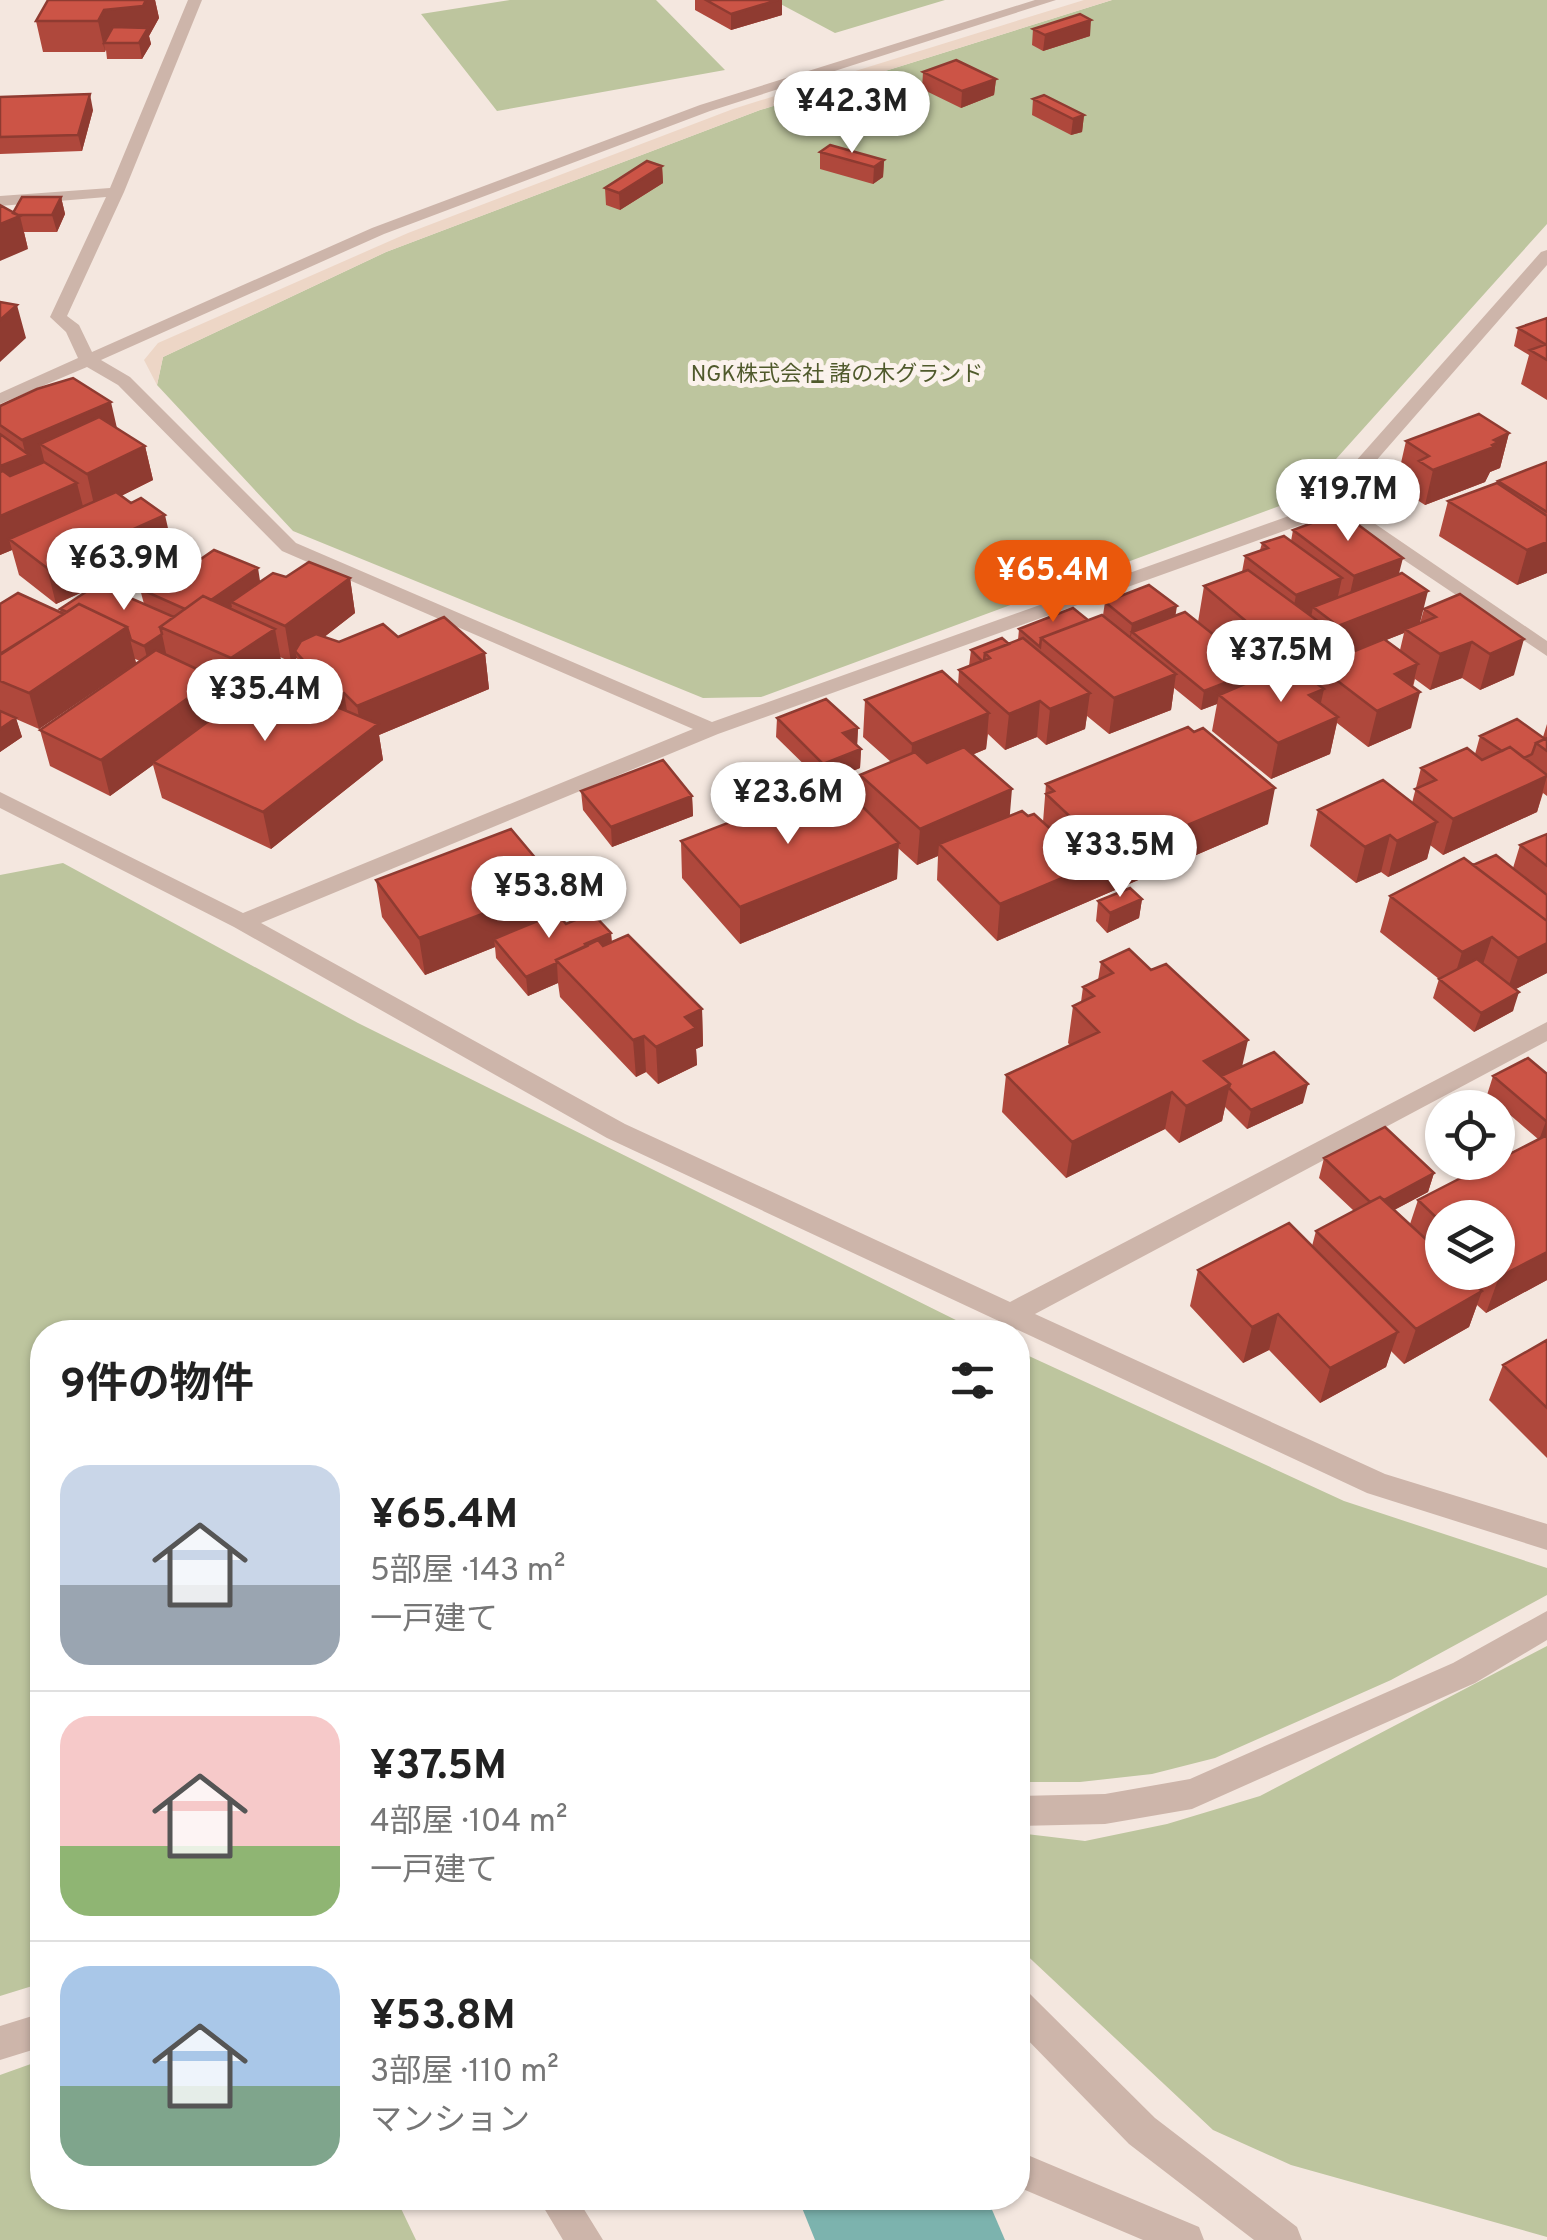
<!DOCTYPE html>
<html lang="ja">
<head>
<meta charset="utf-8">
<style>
	:root { --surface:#fff; --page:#f6f6f6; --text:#222; --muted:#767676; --line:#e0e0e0; --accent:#ea580c }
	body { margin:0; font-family:Overpass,"Noto Sans JP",sans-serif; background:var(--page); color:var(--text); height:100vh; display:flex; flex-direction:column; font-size:38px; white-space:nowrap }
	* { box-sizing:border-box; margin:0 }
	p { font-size:32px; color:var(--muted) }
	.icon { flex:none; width:55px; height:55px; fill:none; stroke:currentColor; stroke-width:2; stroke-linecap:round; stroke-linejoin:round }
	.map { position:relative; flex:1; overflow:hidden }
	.side { position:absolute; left:30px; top:1320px; width:1000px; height:890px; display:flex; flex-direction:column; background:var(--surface); border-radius:40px; box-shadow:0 2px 8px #0004 }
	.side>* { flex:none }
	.tools { position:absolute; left:1425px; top:1090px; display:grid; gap:20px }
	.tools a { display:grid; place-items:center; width:90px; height:90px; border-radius:50%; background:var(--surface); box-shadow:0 2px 8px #0004; font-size:50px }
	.price { position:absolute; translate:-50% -85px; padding:0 22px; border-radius:35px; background:#fff; color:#222; font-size:32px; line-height:65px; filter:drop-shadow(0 2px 5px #0008) }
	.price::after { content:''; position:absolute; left:50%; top:60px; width:30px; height:22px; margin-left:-15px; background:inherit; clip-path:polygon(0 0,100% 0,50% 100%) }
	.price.on { background:var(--accent); color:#fff }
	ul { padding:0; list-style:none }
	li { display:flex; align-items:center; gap:30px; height:250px; padding:0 30px }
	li+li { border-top:2px solid var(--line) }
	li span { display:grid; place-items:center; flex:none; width:280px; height:200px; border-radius:30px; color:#555 }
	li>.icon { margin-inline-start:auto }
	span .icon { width:120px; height:120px; fill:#fffc; stroke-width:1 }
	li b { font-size:42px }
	h2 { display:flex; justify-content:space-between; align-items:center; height:120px; padding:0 30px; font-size:42px }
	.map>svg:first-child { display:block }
	.green { fill:#bdc59e }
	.plaza { fill:#edd6c6 }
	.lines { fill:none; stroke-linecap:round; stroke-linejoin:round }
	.canal { fill:#7cb3ae; fill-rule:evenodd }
	.street { fill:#cdb5aa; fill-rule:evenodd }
	.wall { fill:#af483c; fill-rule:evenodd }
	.shaded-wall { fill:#8f3b31 }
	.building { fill:#cc5446; stroke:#8f3b31; stroke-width:2.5 }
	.labels { text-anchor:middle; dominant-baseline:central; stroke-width:10; stroke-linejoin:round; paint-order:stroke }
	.far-park-label { font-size:22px; fill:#505a2c; stroke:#fbf2ec }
</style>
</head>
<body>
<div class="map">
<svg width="1547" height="2240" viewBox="0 0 1547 2240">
	<rect width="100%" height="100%" fill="#f4e7df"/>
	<path class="green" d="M510,0H656L725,70L497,111L421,14Z
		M773,0H945L835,33Z
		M1112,0H1547V224L1301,498L761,697L703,698L293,531L157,385L163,357L386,252L760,110Z
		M63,863L358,1023L980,1332H42V1983L0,1996V875Z
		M1018,1351L1344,1501L1547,1568V1595L1391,1680L1215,1758L1152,1774L1080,1782H1018Z
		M1547,1646V2237L1291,2165L1213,2130L1018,1947V1833L1085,1841L1167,1824L1260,1796Z
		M42,2060V2198H396L416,2240H0V2075Z"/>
	<path class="plaza" d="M1084,0H1112L760,110L386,252L163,357L157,385L144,360L158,343L408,233L733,109Z"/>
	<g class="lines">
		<path class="canal" d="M798,2198H987L1005,2240H815Z"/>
		<path class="street" d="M188,0H202L124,192L67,316L79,325L92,352L372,228L700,105L1035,0H1056L710,111L384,234L101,360L130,377L296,543L712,722L1328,502L1339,480L1541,252L1547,250V265L1354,486L1346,504L1547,641V656L1334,513L718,734L261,923L625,1124L1010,1302L1547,1022V1041L1035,1314L1385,1474L1547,1524V1550L1367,1493L607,1138L234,927L0,808V792L243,913L693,729L282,551L118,385L87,367L0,404V393L78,358L66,332L50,317L106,197L0,206V196L110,188Z
			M1547,1611V1640L1475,1683L1192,1809L1105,1824L1018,1826V1796L1105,1794L1190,1779L1453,1663Z
			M1018,1989L1030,1994L1155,2118L1297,2227L1302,2240H1254L1129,2144L1018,2030Z
			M42,2013V2047L0,2060V2026Z
			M1018,2151L1199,2227L1204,2240H1143L1018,2187Z
			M538,2198H577L603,2240H563Z"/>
	</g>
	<path class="wall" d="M48,0H155L159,18L149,36L151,44L142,59H107L106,50L105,52H43L36,21Z
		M695,0H782V15L731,30L695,10Z
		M1033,29L1090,36L1043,51L1032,45Z
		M923,72L996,79L994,95L961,108L922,89Z
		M0,97L93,110L82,151L0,154Z
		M1033,99L1084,115L1082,132L1071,135L1032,115Z
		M820,152L884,160L883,177L873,184L820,169Z
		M662,166L663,183L620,210L606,205L605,188Z
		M61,197L65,214L57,232H24L28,249L13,213Z
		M1547,318V400L1521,384L1529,355L1514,346L1518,328Z
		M0,406L117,428L145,446L153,480L121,496L173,550L99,585L144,604L140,589L195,563L260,582L286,577L350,578L355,613L324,637L339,642L398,637L485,653L489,689L379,735L383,760L271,849L162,798L153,765L110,796L50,766L40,730L140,661L135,659L136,663L39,729L16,719L22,737L0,752V604L61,613L60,609L94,587L56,604L19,575L12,550L0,555ZM280,657L291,662L297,658L302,687L309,695L223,710L217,684L239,694L282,665Z
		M1509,433L1500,468L1490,472L1485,482L1425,505L1411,496L1413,486L1398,476L1406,441Z
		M1547,462V573L1517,585L1439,536L1448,501L1497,484L1498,481Z
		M1293,530L1399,574L1420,623L1424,609L1460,594L1514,675L1480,690L1462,678L1430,690L1415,679L1413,687L1411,728L1368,747L1337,723L1330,754L1271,779L1212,731L1217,704L1201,710L1174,688L1171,710L1109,734L1087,716L1085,729L1046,745L1037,737L1005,750L988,734L986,749L972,755L1009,816H1028L1043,822L1046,784L1268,824L997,941L937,880L938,856L917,865L898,848L897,879L740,944L682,878L681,841L773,819L859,804L860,775L891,762L863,737L865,700L958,685L959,670L969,666L971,650L1009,644L1018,640L1019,629L1088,620L1103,615L1105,602L1175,615L1198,622L1204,586L1242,572L1245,556L1260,550L1262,543L1291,541ZM1404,633L1400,650L1386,640ZM1317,651L1330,661L1318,666L1314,682H1267L1256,679L1248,662L1254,661L1271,675L1315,660Z
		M777,718L858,728L857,746L861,749L860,768L823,783L776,737Z
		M1547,724V796L1543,793L1537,812L1443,855L1430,845L1427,859L1388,877L1381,872L1356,883L1310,846L1318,810L1412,803L1421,768L1475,754L1480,736L1543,737Z
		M581,791L692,796L693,816L612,847L583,810Z
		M1547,834V973L1516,989L1513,1011L1474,1032L1433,998L1439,979L1380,932L1390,896L1473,865L1513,868L1520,845Z
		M376,880L561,918L566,924L611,933L612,942L702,1009L703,1046L696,1049L697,1065L658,1084L646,1072L636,1077L560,997L558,983L528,996L496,958L495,947L425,975L382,917Z
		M1142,899L1139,918L1107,933L1096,921L1098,901Z
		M1101,962L1242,1066L1303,1103L1247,1129L1225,1107L1222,1121L1179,1143L1165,1129L1066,1178L1002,1112L1006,1075L1070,1045L1068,1043L1073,1006L1081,1002L1083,987L1098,980Z
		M1547,1074V1280L1486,1313L1477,1305L1469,1327L1404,1364L1391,1351L1386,1367L1320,1403L1269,1350L1243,1363L1190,1306L1198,1270L1312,1246L1316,1231L1354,1211L1319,1178L1324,1158L1434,1173L1428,1192L1394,1210L1410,1224L1418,1200L1538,1139L1487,1095L1493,1076ZM1442,1218L1498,1272H1442Z
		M1547,1340V1458L1489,1400L1503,1365Z"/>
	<path class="shaded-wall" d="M146,0H155L159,18L149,36L151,44L142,59L139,43H104L105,52L98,21L104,10Z
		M778,0H782V15L731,30V14Z
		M1091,20L1090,36L1043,51L1045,35Z
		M996,79L994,95L961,108L962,91Z
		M90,94L93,110L82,151L78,135Z
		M1084,115L1082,132L1071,135L1073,119Z
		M884,160L883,177L873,184L874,167Z
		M662,166L663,183L620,210L619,193Z
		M61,197L65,214L57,232L52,215Z
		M20,216L28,249L0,261V224Z
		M17,305L26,338L0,362V320Z
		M111,402L119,437L40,444L46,468L0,505V466L26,456L22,440Z
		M1509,433L1500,468L1490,472L1485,482L1425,505L1433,470L1494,440Z
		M145,446L153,480L95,509L87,474Z
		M77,483L86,518L9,539L12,550L0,555V516Z
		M165,515L173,550L56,604L47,568Z
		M1547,542V573L1517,585L1527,550Z
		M1403,558L1394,593L1346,611L1354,576Z
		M258,568L261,587L231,602L232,607L196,631L192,613Z
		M350,578L355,613L300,656L295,651L297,658L291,662L285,626Z
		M1342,578L1334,614L1313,607L1310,623L1289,631L1296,595Z
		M1428,591L1419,627L1405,629L1404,633L1331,662L1338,626Z
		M1177,606L1174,625L1132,632L1129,643L1132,624Z
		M1322,624L1315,660L1271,675L1278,639Z
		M1260,625L1254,661L1246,662L1253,627Z
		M127,627L136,663L39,729L29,693Z
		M275,629L282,665L239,694L231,658Z
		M162,634L166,653L149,665L144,646Z
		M1524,639L1514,675L1480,690L1490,654Z
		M1472,642L1462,678L1430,690L1440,654Z
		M485,653L489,689L379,735L383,760L271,849L263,812L362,736L357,706Z
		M1418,664L1410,696L1420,692L1411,728L1368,747L1377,711L1395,674Z
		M1258,670L1254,689L1219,695L1217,704L1201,710L1204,691Z
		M1176,674L1171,710L1109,734L1114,698Z
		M216,678L224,714L153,762V765L110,796L101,760Z
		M1324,689L1316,725L1309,695Z
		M344,693L350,729L339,734L333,698Z
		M1090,693L1085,729L1046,745L1050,709Z
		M1040,701L1037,737L1005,750L1009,714Z
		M989,713L986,749L910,780L912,744Z
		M1338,717L1330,754L1271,779L1278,743Z
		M16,718L22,737L0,752V729Z
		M858,728L857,747L843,733Z
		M861,749L860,768L823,783V764Z
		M1547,776L1537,812L1443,855L1453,819Z
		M1275,788L1268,824L997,941L1000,904Z
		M1012,789L1009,825L939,844L938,856L917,865L920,829Z
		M692,796L693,816L612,847L611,827Z
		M1437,822L1427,859L1388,877L1397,841Z
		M1390,835L1381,872L1356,883L1365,847Z
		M899,843L897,879L740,944V907Z
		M558,885L562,921L494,939L495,947L425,975L419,938Z
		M1142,899L1139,918L1107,933L1110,913Z
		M611,933L612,953L585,944Z
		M1492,937L1480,973L1451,988L1462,952Z
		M1547,943V973L1506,994L1518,958Z
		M557,963L558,983L528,996L526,977Z
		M1519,992L1513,1011L1474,1032L1481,1013Z
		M702,1009L703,1046L696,1049L697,1065L658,1084L656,1047L685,1017Z
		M644,1036L646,1072L636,1077L633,1040Z
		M1248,1040L1240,1076L1225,1084L1204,1061Z
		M1230,1084L1222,1121L1179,1143L1186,1106Z
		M1308,1084L1303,1103L1247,1129L1251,1110Z
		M1172,1092L1165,1129L1066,1178L1072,1142Z
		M1547,1120V1136L1539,1140L1546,1121Z
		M1434,1173L1428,1192L1368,1224L1373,1205Z
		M1547,1252V1280L1486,1313L1499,1277Z
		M1482,1291L1469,1327L1404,1364L1416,1329Z
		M1278,1314L1269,1350L1243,1363L1252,1327Z
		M1398,1332L1386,1367L1320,1403L1330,1368Z"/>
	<path class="building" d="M48,0H146L143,6L104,10L98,21H36Z
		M706,0H778L731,14Z
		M1080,14L1091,20L1045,35L1033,29Z
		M113,27L148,28L139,43H104Z
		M956,60L996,79L962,91L923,72Z
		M90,94L78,135L0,137V97Z
		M1044,95L1084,115L1073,119L1033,99Z
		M830,145L884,160L874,167L820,152Z
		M647,161L662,166L619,193L605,188Z
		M22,197H61L52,215H18L13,213Z
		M0,205L20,216L0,224Z
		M0,302L17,305L0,320Z
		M1547,318V344H1545L1518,328Z
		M1547,344V360L1530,350Z
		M73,378L111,402L22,440L0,425V406L37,389Z
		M1479,414L1509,433L1494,440L1498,442L1492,445L1494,447L1433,470L1419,461L1429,456L1406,441Z
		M99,417L145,446L87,474L40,444Z
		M0,434L29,455L0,466Z
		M44,462L77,483L0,516V472L3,471L10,476Z
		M1547,462V512L1498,481Z
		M1497,483L1547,516V542L1527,550L1448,501Z
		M116,492L131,503L141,498L165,515L47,568L9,539Z
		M1341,512L1403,558L1354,576L1293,530Z
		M1284,536L1342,578L1296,595L1245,556L1268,548L1262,543Z
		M214,550L258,568L211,600L203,596L185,609L140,589L185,559L195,563Z
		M309,562L350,578L285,626L231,602L273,573L286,577Z
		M1248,570L1322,624L1278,639L1260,625L1253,627L1204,586Z
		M1402,573L1428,591L1338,626L1313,607Z
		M98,584L174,617L160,627L162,634L144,646L131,640L127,627L79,604L67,612L60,609Z
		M1149,585L1177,606L1132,624L1105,602Z
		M18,593L64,614L0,654V604Z
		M1460,594L1524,639L1490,654L1472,642L1440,654L1405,629L1436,617L1424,609Z
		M203,596L275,629L231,658L160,627Z
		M79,604L127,627L29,693L0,681V655Z
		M1073,608L1088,620L1041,638L1040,647L1019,629Z
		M1185,612L1258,670L1204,691L1132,632Z
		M1102,615L1176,674L1114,698L1041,638Z
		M444,617L485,653L357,706L344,693L333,698L308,674L314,672L295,651L301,641L316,634L339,642L383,624L398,637Z
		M1002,638L1009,644L985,653L984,660L982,661L971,650Z
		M1023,638L1090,693L1050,709L1040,701L1009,714L959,670L990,658L985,653Z
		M1384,639L1418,664L1395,674L1420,692L1377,711L1318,666Z
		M156,650L216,678L101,760L40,730Z
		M1297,669L1324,689L1309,695L1338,717L1278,743L1219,695L1261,677L1267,682Z
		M942,671L989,713L912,744L865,700Z
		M267,678L378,724L263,812L153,762Z
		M826,699L858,728L843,733L861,749L823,764L777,718Z
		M0,711L16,718L0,729Z
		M1517,719L1545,739L1536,743L1532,754L1524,758L1510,747L1502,751L1480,736Z
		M1188,727L1194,732L1203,728L1275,788L1000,904L939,844L1022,811L1028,816L1034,814L1056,834L1078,824L1046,794L1054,791L1046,784Z
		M1547,738V751L1536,743Z
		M964,747L1012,789L920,829L860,775L915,752L927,763Z
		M1510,747L1547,775V776L1453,819L1415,789L1436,780L1421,768L1467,748L1482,760Z
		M663,760L692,796L611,827L581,791Z
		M1383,780L1437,822L1397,841L1390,835L1365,847L1318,810Z
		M846,790L899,843L740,907L681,841L764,809L773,819Z
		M511,829L558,885L419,938L376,880Z
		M1547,834V866L1520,845Z
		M1496,855L1547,895V921L1473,865Z
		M1464,858L1547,921V943L1518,958L1492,937L1462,952L1390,896Z
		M1130,888L1142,899L1110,913L1098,901Z
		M557,913L566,924L592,913L611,933L585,944L587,946L556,960L557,963L526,977L494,939Z
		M628,935L702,1009L685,1017L696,1028L656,1047L644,1036L633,1040L556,960L598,940L603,946Z
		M1129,949L1151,970L1166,964L1248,1040L1204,1061L1230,1084L1186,1106L1172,1092L1072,1142L1006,1075L1099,1032L1073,1006L1094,996L1083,987L1113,973L1101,962Z
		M1477,959L1519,992L1481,1013L1439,979Z
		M1274,1052L1308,1084L1251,1110L1229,1088L1230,1084L1221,1076Z
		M1528,1058L1547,1074V1120L1546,1121L1493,1076Z
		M1385,1127L1434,1173L1384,1200L1380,1197L1370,1202L1324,1158Z
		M1547,1135V1252L1499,1277L1494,1272H1498V1218H1442V1223L1418,1200L1492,1162H1498V1160Z
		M1380,1197L1442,1254V1272H1462L1482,1291L1416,1329L1316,1231Z
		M1289,1223L1398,1332L1330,1368L1278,1314L1252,1327L1198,1270Z
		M1547,1340V1408L1503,1365Z"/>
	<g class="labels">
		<g class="far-park-label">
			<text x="837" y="375">NGK株式会社 諸の木グランド</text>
		</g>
	</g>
</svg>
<div class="tools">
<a><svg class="icon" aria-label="locate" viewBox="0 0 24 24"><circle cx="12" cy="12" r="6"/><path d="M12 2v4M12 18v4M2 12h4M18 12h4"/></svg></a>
<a><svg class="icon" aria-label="layers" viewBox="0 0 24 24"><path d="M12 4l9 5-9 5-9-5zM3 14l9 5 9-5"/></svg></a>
</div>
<b class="price" style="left:852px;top:156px">¥42.3M</b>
<b class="price" style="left:1348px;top:544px">¥19.7M</b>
<b class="price" style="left:124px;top:613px">¥63.9M</b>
<b class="price on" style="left:1053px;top:625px">¥65.4M</b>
<b class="price" style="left:1281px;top:705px">¥37.5M</b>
<b class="price" style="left:265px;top:744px">¥35.4M</b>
<b class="price" style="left:788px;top:847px">¥23.6M</b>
<b class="price" style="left:1120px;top:900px">¥33.5M</b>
<b class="price" style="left:549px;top:941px">¥53.8M</b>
<section class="side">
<h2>9件の物件<svg class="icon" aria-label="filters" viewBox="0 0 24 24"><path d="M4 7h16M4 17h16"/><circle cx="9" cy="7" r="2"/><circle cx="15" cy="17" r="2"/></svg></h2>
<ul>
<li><span style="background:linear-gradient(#c9d6e8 60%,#9aa5b1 0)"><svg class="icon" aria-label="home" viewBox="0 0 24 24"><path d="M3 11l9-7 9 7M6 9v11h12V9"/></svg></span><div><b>¥65.4M</b><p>5部屋 · 143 m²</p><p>一戸建て</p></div></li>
<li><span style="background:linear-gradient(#f6c9c9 65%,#8fb573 0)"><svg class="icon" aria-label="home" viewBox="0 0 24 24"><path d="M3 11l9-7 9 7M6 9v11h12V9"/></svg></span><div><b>¥37.5M</b><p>4部屋 · 104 m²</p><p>一戸建て</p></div></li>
<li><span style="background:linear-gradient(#a9c7e8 60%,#7fa58c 0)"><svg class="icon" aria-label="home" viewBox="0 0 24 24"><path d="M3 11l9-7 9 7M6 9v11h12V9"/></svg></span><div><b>¥53.8M</b><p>3部屋 · 110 m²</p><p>マンション</p></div></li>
</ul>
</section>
</div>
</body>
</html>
